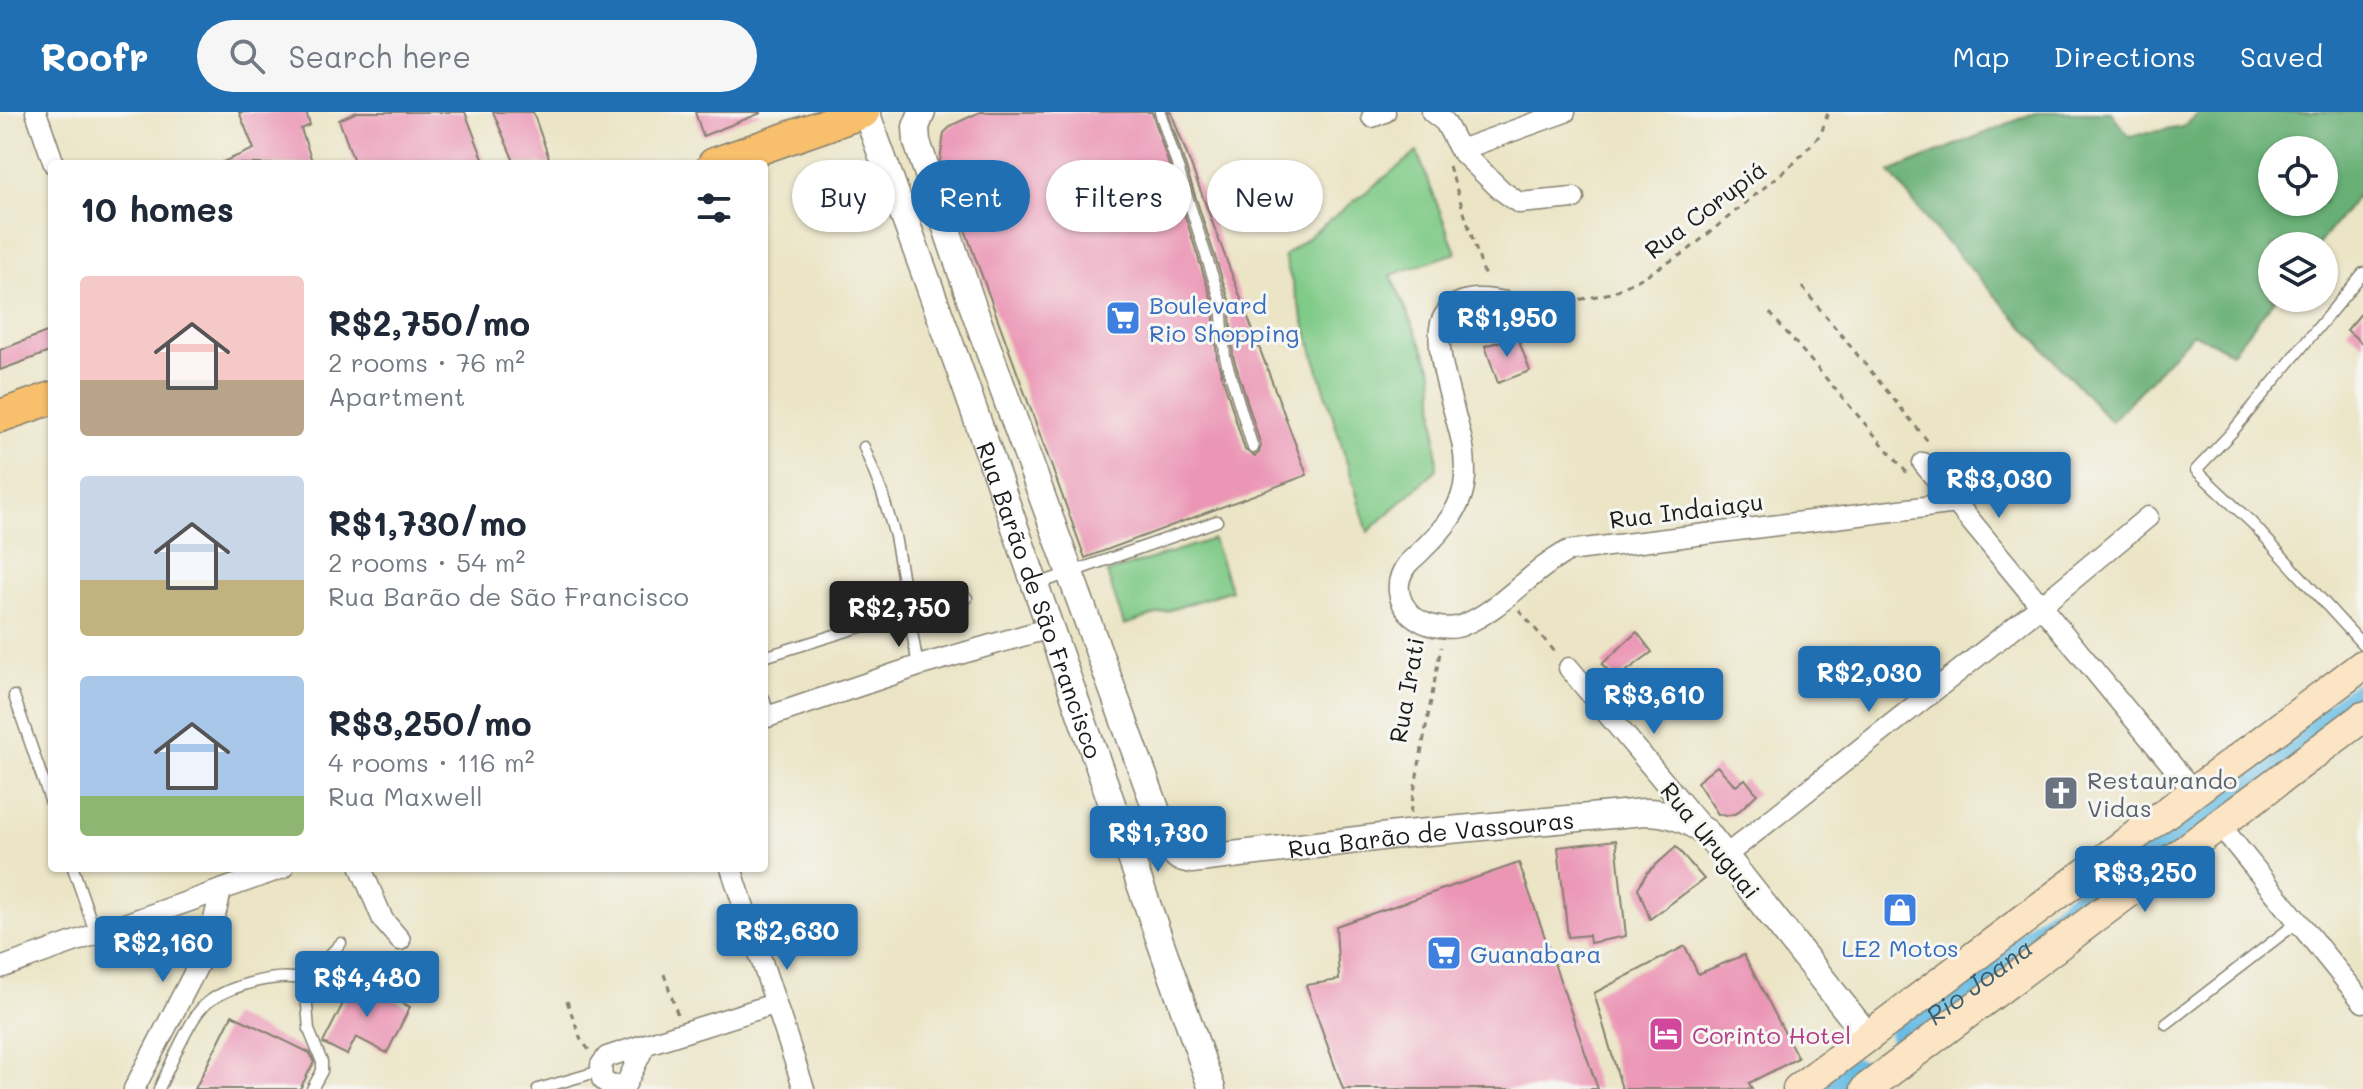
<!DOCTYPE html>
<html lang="en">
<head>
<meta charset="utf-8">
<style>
	:root { --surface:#fff; --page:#f6f6f7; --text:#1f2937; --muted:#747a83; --accent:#1f6fb2 }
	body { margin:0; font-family:Mali,sans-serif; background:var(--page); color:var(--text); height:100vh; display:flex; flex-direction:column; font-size:30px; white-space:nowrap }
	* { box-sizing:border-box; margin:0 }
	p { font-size:26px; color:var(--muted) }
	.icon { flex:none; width:44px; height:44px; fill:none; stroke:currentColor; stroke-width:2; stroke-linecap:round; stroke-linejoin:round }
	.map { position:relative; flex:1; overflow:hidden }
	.sheet { position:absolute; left:48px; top:48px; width:720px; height:712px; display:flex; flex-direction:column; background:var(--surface); border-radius:8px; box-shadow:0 2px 6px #0004 }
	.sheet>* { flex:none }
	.hud { position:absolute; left:792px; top:48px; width:760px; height:72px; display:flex; gap:16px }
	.buttons { position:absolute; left:2258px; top:24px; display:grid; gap:16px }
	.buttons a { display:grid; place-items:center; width:80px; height:80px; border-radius:50%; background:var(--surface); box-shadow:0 2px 6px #0004; font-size:40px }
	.price { position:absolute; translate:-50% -68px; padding:0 18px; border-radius:8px; background:var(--accent); color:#fff; font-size:26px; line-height:52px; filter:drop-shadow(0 2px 4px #0008) }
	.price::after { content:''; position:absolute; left:50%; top:48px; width:24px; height:18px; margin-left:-12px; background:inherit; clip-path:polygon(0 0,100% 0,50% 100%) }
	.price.on { background:#222; color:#fff }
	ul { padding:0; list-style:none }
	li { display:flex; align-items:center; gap:24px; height:200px; padding:0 32px }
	li span { display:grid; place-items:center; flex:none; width:224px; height:160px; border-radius:8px; color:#555 }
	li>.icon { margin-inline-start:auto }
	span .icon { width:96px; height:96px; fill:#fffc; stroke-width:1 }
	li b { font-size:34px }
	h2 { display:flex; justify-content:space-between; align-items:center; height:96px; padding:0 32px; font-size:34px }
	.tag { padding:0 28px; border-radius:36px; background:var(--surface); box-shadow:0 2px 6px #0004; font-size:28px; line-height:72px }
	.tag.on { background:var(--accent); color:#fff }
	header { display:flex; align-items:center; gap:48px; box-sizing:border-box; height:112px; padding:0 40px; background:var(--accent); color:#fff }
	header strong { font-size:38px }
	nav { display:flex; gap:44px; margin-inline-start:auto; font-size:28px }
	.search { width:560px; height:72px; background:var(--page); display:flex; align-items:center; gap:20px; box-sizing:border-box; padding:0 28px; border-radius:44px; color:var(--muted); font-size:30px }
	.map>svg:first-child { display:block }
	.green { fill:#81cb88; stroke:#4e7452; stroke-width:2 }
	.forest { fill:#68af74; stroke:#426648; stroke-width:2; fill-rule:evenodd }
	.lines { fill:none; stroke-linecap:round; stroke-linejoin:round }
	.river { stroke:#68bce4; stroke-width:32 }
	.building { fill:#eb96b5 }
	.service-casing { stroke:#848070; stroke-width:13 }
	.minor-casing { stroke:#848070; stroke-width:23 }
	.tertiary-casing { stroke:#848070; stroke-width:29 }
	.secondary-casing { stroke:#848070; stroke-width:33 }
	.primary-casing { stroke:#848070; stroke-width:35 }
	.path { stroke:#848070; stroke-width:3; stroke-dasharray:6 6; stroke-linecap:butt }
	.service { stroke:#fff; stroke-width:10 }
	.minor { stroke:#fff; stroke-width:20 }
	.tertiary { stroke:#fff; stroke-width:26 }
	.secondary { stroke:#fce5c4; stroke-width:30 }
	.primary { stroke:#f8bf6c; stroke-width:32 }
	.labels { text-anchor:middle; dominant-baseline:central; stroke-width:6; stroke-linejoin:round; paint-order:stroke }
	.street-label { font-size:24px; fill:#1c1c1c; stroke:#f6f6f2 }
	.shop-label { font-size:24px; fill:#366cbe; stroke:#f6f6f2; text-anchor:start }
	.worship-label { font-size:24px; fill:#5b616d; stroke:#f6f6f2; text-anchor:start }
	.hotel-label { font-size:24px; fill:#b23c85; stroke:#f6f6f2; text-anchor:start }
	.water-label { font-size:26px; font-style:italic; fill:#3a5c6c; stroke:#f6f6f2 }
</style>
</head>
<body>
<header>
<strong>Roofr</strong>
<div class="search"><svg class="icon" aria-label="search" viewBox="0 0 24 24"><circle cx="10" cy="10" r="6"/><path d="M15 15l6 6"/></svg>Search here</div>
<nav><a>Map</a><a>Directions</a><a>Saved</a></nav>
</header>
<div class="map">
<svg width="2363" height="977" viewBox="0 0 2363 977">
	<rect width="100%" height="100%" fill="#f6f6f2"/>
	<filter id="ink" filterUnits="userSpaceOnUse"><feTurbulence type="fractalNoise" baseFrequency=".0125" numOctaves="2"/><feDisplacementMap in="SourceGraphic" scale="16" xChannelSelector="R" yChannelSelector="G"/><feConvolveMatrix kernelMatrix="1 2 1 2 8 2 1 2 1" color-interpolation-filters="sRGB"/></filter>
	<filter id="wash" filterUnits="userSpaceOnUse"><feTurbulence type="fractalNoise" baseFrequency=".006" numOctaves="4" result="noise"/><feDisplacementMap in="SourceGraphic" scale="32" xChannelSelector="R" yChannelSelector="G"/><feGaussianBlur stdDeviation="1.8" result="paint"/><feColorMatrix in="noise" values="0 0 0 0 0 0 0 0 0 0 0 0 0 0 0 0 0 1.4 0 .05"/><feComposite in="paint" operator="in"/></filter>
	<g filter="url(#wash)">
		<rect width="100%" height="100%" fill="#ebe4c5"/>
		<path class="green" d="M1417,40L1456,141L1391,163L1433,259L1437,357L1368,420L1284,144Z
			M1213,427L1231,478L1124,513L1107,461Z"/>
		<path class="forest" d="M2036,0H2111L2129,24L2183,15L2200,0H2363V77L2317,134H2272V186H2276L2232,240L2193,221L2111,310L1935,118L1890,60ZM2272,38H2324V90H2272Z"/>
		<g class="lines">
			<g class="river">
				<path id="s1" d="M1905,924L2360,586"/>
				<path d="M1834,977L1855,962"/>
			</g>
		</g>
		<g id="blocks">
			<path class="building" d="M239,0H306L310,13L301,17L313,52H218L254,37Z
				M357,0H465L485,52H355L339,8Z
				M493,0H533L551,52H515Z
				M695,0H761V1L703,24Z
				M980,0H1152L1213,192L1217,247L1245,338L1255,344L1259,341L1261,334L1233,244L1229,188L1168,0H1171L1307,363L1085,446L940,49L944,21L952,13Z
				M2363,199V232L2347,218Z
				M52,218V239L0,258V238Z
				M1517,224L1530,259L1498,271L1485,234Z
				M1637,520L1652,540L1616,567L1602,552Z
				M1671,561L1686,576L1648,607L1636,590Z
				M1717,654L1736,674L1745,667L1757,682L1737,701L1726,704L1718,702L1697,670Z
				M1616,728L1626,824L1590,831L1589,823L1568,825L1558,735Z
				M1676,735L1704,767L1650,807L1638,776L1647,761Z
				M1519,751L1598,977H1343L1306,873L1339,868L1336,814Z
				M1685,834L1698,862L1744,843L1798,946L1749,971L1752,977H1622L1594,881Z
				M356,866L410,895L387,941L356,925L347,943L323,931Z
				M232,903L310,941L314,950L300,977H195Z"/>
		</g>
	</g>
	<g filter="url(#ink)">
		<use href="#blocks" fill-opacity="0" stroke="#848070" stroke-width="2"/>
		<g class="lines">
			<defs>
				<path id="service" d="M1160,0L1221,190L1225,245L1253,336
					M2363,161L2232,320L2196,358L2252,411L2363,533
					M864,335L882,381L895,424L918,554
					M1035,473L1217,409
					M764,545L908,500L967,486
					M14,584L52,694
					M764,586L769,604
					M73,756L96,823
					M2166,912L2298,810
					M159,977C169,956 186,915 200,898C219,875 277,860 305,868
					M312,977L322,959V950L309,918L305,868L341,831
					M538,977L600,959"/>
				<path id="minor" d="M36,0L54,52
					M1432,0L1445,10L1460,38L1565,0
					M1372,5L1385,0
					M1460,38L1501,78L1519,91L1574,86
					M1529,195C1503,190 1463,176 1444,204C1428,228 1458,305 1463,335C1465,345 1465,355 1465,365C1464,394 1443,418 1423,437C1418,443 1410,448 1406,454C1388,480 1406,508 1434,514C1443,516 1454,517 1463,513C1503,497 1530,459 1568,439L1957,391
					M1923,351L2195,681
					M1569,556L1701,714
					M764,606L918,554L1050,516
					M2219,712L2363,890
					M1725,744L2041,494L2148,405
					M361,756L383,808L400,828
					M731,756L804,977
					M0,856L283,756
					M645,933L626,972C615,975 610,975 602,967L601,953L607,945L625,939L774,892
					M134,977L207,836L221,779"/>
				<g id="tertiary">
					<path id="s2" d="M866,0L958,253L1212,977"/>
					<path id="s3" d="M922,0L916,15L917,30L973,195L1171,738L1179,745L1191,748L1406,722L1644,700C1670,700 1685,707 1706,720L1868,925"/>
				</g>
				<path id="secondary" d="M1798,977L2363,553
					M1866,977L2363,605"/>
				<path id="primary" d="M714,52L863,0
					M0,304L52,286"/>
			</defs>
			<use href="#service" class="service-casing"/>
			<use href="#minor" class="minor-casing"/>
			<use href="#tertiary" class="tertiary-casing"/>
			<use href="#secondary" class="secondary-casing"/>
			<use href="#primary" class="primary-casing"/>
			<path class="path" d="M1449,54L1486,168
				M1802,175L1931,333
				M1545,195L1611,181L1638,168L1686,140L1794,51L1821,22L1828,0
				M1770,201L1908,362
				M1519,498L1556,541
				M1410,701L1441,535
				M522,756L523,760
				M664,862L678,904
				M567,889L581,928L590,939"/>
			<use href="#service" class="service"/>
			<use href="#minor" class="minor"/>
			<use href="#tertiary" class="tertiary"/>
			<use href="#secondary" class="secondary"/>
			<use href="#primary" class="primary"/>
		</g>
	</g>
	<defs>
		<symbol id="supermarket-square" viewBox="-11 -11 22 22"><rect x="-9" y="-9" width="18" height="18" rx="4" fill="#3f7fe0" stroke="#f6f6f2"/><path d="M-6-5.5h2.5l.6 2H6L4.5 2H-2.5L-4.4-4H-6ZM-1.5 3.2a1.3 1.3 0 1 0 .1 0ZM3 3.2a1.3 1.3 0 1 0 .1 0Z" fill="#fff"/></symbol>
		<symbol id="church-square" viewBox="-11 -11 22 22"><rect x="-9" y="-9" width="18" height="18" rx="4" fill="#6b7280" stroke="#f6f6f2"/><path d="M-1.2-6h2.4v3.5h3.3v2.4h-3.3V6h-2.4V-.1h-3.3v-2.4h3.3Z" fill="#fff"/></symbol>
		<symbol id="shop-square" viewBox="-11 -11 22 22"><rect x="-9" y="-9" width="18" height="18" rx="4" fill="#3f7fe0" stroke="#f6f6f2"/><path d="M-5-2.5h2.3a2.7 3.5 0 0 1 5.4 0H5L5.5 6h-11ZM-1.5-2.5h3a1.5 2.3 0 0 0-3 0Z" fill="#fff"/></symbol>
		<symbol id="hotel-square" viewBox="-11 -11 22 22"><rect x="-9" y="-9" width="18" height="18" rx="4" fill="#d1479c" stroke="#f6f6f2"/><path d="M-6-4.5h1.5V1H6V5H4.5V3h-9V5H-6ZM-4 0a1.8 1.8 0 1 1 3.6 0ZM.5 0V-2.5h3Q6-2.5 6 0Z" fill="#fff"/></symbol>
	</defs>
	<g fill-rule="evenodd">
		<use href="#supermarket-square" x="1103" y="186" width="40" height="40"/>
		<use href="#church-square" x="2041" y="661" width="40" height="40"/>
		<use href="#shop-square" x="1880" y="778" width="40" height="40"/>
		<use href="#supermarket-square" x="1424" y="821" width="40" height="40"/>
		<use href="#hotel-square" x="1646" y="902" width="40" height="40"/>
	</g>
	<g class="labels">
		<g class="street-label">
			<text transform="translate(1705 97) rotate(-37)">Rua Corupiá</text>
			<text transform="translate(1686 398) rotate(-7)">Rua Indaiaçu</text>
			<text stroke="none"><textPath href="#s2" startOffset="518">Rua Barão de São Francisco</textPath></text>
			<text transform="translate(1406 578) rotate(-80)">Rua Irati</text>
			<text stroke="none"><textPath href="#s3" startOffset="1048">Rua Barão de Vassouras</textPath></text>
			<text transform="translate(1711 728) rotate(51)">Rua Uruguai</text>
		</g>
		<g class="shop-label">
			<text x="1149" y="192">Boulevard<tspan x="1149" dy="28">Rio Shopping</tspan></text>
			<text x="1900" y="835" text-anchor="middle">LE2 Motos</text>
			<text x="1470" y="841">Guanabara</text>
		</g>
		<g class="worship-label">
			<text x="2087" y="667">Restaurando<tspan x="2087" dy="28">Vidas</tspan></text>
		</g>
		<g class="hotel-label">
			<text x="1692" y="922">Corinto Hotel</text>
		</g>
		<g class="water-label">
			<text stroke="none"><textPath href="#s1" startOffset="92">Rio Joana</textPath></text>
		</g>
	</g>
</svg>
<div class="buttons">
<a><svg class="icon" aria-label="locate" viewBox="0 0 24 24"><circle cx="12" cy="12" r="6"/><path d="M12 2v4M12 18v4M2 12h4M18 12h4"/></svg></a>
<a><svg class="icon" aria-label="layers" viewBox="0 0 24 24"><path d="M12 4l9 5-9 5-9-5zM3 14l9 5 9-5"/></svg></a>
</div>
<b class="price" style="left:1507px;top:247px">R$1,950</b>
<b class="price" style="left:1999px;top:408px">R$3,030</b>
<b class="price on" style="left:899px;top:537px">R$2,750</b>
<b class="price" style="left:1869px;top:602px">R$2,030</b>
<b class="price" style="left:1654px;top:624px">R$3,610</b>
<b class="price" style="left:1158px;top:762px">R$1,730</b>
<b class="price" style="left:2145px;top:802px">R$3,250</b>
<b class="price" style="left:787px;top:860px">R$2,630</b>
<b class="price" style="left:163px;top:872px">R$2,160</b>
<b class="price" style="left:367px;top:907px">R$4,480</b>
<div class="hud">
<a class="tag">Buy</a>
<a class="tag on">Rent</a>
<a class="tag">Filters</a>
<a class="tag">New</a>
</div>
<section class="sheet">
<h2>10 homes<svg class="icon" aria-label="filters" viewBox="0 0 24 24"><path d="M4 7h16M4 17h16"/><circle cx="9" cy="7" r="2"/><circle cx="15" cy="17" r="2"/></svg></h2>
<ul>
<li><span style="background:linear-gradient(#f6c9c9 65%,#b9a48a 0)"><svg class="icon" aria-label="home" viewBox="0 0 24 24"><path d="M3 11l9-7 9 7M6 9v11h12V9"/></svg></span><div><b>R$2,750/mo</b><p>2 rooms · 76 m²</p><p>Apartment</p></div></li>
<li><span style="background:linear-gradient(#c9d6e8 65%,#c2b280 0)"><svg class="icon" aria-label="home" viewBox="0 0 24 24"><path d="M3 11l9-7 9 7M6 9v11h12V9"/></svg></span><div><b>R$1,730/mo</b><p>2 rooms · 54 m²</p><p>Rua Barão de São Francisco</p></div></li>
<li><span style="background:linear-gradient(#a9c7e8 75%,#8fb573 0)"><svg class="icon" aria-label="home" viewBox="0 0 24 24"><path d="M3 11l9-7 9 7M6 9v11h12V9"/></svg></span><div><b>R$3,250/mo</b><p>4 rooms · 116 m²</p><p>Rua Maxwell</p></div></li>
</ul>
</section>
</div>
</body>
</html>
